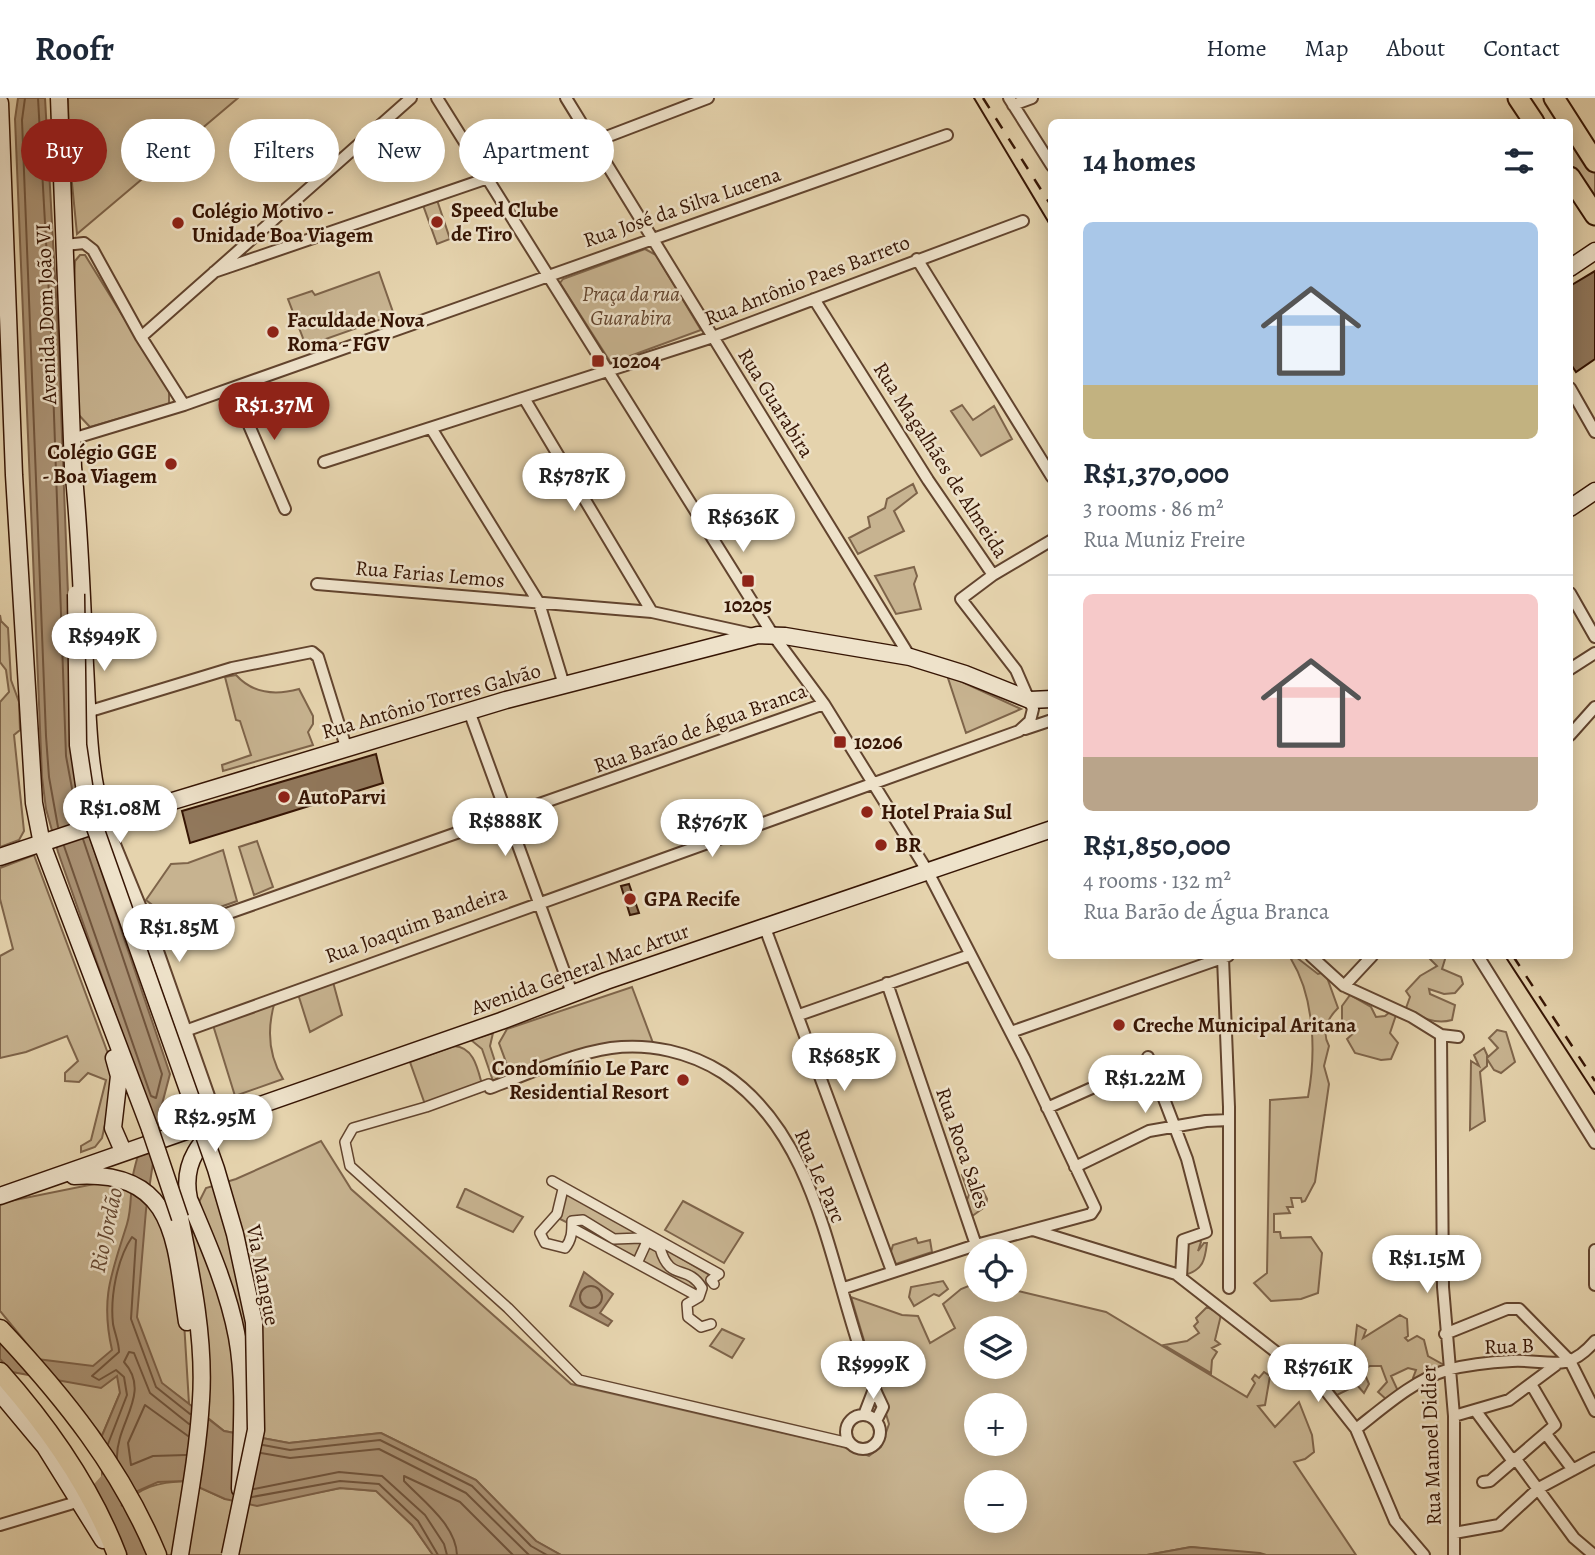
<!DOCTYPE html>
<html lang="en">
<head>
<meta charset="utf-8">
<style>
	:root { --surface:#fff; --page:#f2f2f3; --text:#1f2937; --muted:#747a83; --line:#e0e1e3; --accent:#8f2418 }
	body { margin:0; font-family:Alegreya,serif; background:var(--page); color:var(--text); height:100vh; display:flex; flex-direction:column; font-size:26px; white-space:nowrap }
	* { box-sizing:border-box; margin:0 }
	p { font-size:23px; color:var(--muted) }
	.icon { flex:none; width:38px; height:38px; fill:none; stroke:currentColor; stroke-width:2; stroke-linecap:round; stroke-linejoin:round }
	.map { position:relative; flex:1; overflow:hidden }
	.sheet { position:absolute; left:1048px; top:21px; width:525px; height:840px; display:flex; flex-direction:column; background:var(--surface); border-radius:10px; box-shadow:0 4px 18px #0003 }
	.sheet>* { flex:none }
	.guide { position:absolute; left:21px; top:21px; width:665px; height:63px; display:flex; gap:14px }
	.tools { position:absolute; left:964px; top:1141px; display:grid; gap:14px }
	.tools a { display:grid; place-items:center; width:63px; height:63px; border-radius:50%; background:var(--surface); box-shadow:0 4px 18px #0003; font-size:35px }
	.price { position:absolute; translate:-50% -60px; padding:0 16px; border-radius:24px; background:#fff; color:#222; font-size:23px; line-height:46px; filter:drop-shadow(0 2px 4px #0008) }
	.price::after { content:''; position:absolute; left:50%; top:42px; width:21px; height:16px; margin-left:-10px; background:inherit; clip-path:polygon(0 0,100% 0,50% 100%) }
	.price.current { background:var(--accent); color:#fff }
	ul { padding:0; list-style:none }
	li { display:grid; align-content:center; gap:14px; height:371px; padding:0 35px }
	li+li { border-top:2px solid var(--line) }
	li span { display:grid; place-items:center; height:217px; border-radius:10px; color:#555 }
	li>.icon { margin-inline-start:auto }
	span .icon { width:126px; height:126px; fill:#fffc; stroke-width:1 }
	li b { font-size:30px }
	h2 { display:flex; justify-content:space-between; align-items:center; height:84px; padding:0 35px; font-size:30px }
	.chip { padding:0 24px; border-radius:32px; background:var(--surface); box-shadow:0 4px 18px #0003; font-size:24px; line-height:63px }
	.chip.current { background:var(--accent); color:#fff }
	header { display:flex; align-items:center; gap:42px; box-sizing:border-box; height:98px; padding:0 35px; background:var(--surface); border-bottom:2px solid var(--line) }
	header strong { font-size:33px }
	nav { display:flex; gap:38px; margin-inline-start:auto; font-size:24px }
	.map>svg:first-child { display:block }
	.green { fill:#c7b390; stroke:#7e644a; stroke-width:2; fill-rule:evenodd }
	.water { fill:#aa9274; stroke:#7c6047; stroke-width:2 }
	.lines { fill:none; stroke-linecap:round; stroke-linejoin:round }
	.shore { stroke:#70543c; stroke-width:2 }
	.river { stroke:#aa9274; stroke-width:18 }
	.building { fill:#91785c; stroke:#361504; stroke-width:2 }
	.pedestrian-casing { stroke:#62442e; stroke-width:12 }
	.minor-casing { stroke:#62442e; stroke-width:14 }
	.tertiary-casing { stroke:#62442e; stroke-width:18 }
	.secondary-casing { stroke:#361504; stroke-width:19 }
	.primary-casing { stroke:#361504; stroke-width:21 }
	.trunk-casing { stroke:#361504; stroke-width:23 }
	.pedestrian { stroke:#eee2ca; stroke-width:9 }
	.minor { stroke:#eee2ca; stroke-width:10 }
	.tertiary { stroke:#eee2ca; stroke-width:14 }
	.secondary { stroke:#eee2ca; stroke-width:16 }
	.primary { stroke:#e5d3ad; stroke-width:18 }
	.trunk { stroke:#e5d3ad; stroke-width:19 }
	.tram { stroke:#361504; stroke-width:2 }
	.rail { stroke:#361504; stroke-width:2.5; stroke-dasharray:12 12; stroke-linecap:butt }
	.secondary-bridge-casing { stroke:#361504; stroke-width:19; stroke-linecap:butt }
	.secondary-bridge { stroke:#eee2ca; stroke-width:16 }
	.poi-dot { fill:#8f2418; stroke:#eee2ca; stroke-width:2.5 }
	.labels { text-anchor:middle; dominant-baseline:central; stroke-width:5; stroke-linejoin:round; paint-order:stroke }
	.street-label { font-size:21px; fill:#361504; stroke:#eee2ca }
	.poi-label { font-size:21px; font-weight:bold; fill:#361504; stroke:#eee2ca; text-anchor:start }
	.park-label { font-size:21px; font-style:italic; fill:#62442e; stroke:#eee2ca }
	.water-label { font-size:23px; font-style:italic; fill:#644731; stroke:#eee2ca }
</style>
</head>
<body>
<header>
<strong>Roofr</strong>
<nav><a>Home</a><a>Map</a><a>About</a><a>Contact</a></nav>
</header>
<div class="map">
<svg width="1595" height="1457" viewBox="0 0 1595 1457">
	<rect width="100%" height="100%" fill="#e5d3ad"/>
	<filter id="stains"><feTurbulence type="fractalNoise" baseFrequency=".00286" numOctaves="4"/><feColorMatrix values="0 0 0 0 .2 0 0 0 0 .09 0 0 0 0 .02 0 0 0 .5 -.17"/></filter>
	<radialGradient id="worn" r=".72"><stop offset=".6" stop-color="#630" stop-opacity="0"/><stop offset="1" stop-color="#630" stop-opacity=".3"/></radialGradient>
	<path class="green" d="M68,0H238L77,136L69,55Z
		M1570,35L1595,75V106L1570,67Z
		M437,102L450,141L437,146L423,107Z
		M645,151L656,157L701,232L611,265L560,185L563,181Z
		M80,157H85L169,293V306L90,329L76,314L73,221L75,163Z
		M379,174L394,217L306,248L288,201L312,193L315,197Z
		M962,307L973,322L994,308L1012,341L981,358L951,313Z
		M913,386L917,395L894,413L904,433L858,456L849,440L870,429L868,419L885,410L887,401Z
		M914,469L917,478L914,486L921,511L896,516L875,478Z
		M0,517L1,523L8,530L11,582L19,604L20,632L14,637L24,733L19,742L0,749V604L9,594L6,572L0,564Z
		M236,577C253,596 277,597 299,591L313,618V626L308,634L313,647L223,673L222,667L251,657L240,623L236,622L225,579Z
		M947,577L1021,611L966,635Z
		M257,743L273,789L254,797L239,749Z
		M223,752L237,803L175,825L146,802L171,766L188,765Z
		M34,757L116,977L102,1040L95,1049L81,1054V1048L91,1042L106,982L88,975L79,984L65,983V975L78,963L67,938L26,954L0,960V858L13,851L0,801V770Z
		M1431,858H1446L1442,871L1461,879L1463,886L1455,895L1444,896L1429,891L1430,896L1455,907L1452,922C1434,927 1421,919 1406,910L1410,899L1406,893L1420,878L1437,868L1430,861Z
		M1296,859L1318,876L1325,874L1338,910C1327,921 1321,933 1329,948L1324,968L1329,986L1315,1084L1305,1103L1302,1104L1301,1100H1291L1293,1109H1287L1290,1115L1274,1116V1134H1280L1281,1140L1311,1139L1322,1155L1318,1195L1301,1201L1271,1203L1254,1185L1267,1175L1270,1002L1308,999C1316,956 1315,900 1291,861Z
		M333,884L342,917L310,934L298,896Z
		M632,889L653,945L513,977L510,975L499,945L507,931Z
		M1350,897L1371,909L1376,919L1385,918L1391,913L1396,917L1390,935L1398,945L1391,961L1381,962L1355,955L1347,941L1356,933L1342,925V908Z
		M275,903C267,930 268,957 283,981L235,998L213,927Z
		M1497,932L1506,934L1515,964L1501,975L1494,972L1487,961V968L1480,974L1485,1023L1470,1032L1471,963L1479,968L1474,957L1484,950L1488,959L1498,950L1489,940Z
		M493,935L490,948L500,979L493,983L482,951L471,942Z
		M454,948C475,949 478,973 483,990L481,994L427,1012L410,964Z
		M321,1043L351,1091L571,1286L843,1349L869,1358L881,1349L889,1326L851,1199L902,1217L918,1218L930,1245L955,1230L943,1206L961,1191L976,1185V1192H1015V1178L1019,1179L1018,1193L1106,1214L1247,1299L1255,1285L1252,1281L1255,1277L1259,1280L1264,1274L1270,1278L1265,1307L1258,1308L1275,1329L1299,1304L1312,1337L1314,1354L1305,1361L1294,1364L1356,1457H1266L1191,1449L1147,1457H561L536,1443L476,1382L381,1335L289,1345L224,1333L208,1320V1287L190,1122L206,1090L236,1081ZM976,1230H1015V1269H976ZM976,1307H1015V1346H976ZM976,1384H1015V1423H976Z
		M972,1071L987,1101L986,1108L971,1119L966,1104L969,1097L962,1077Z
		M104,1084L132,1090L162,1117L182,1191L189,1306L137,1267L120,1295L102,1338L0,1213V1105Z
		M465,1091H466L523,1119L513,1134L457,1109Z
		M565,1095L646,1138L635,1159L558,1120Z
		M683,1103L743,1135L724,1165L665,1132Z
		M1194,1137L1201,1144L1198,1153L1204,1145H1207C1205,1162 1203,1172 1185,1177L1186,1141Z
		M916,1140L918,1145L930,1142L932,1154L893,1167L889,1160L893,1147Z
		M652,1143L711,1178L702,1198L641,1163Z
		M943,1183L948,1191L939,1198L934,1196L914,1208L909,1199L911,1189Z
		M1207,1209L1221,1217L1215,1242L1220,1246L1212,1250L1217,1254L1212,1262L1211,1275L1164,1247L1187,1243L1199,1235L1194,1228L1198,1224L1196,1220Z
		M1400,1217L1407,1221L1408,1238L1405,1240L1408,1243L1417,1238L1424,1242L1428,1258L1444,1267L1425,1291L1413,1280L1416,1272L1408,1270L1391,1278L1398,1293L1387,1302L1378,1294L1387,1284L1381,1268H1370L1363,1272L1369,1286L1364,1295L1357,1287L1337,1297L1330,1288L1332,1284L1339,1286L1353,1273V1261L1359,1259L1354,1254L1357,1227L1366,1232L1363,1240Z
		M722,1231L744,1241L732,1260L710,1248Z
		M186,1383L225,1401L274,1403L341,1390L377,1393L412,1427L433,1457H129L118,1426L120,1409C140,1389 158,1384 186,1383Z"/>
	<path class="water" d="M18,0H45L58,232L75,682L91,743L170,976L161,1010L146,1112L137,1219L162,1285L224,1333L289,1345L381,1335L476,1382L536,1443L561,1457H433L412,1427L376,1393L340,1390L257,1408L225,1401L185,1383L158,1384L133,1395L120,1409L118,1426L129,1457H124L103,1406L101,1340L120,1295L117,1278L101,1290L12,1274L0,1261V1243L13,1258L93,1268L112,1252C100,1199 112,1175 127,1126C132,1110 130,1093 133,1077C138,1053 147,1034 148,1009L58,754L46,711L42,679L15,21Z
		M584,1174L613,1196L600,1215L612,1223L608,1228L570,1208Z
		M1191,1449L1260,1455L1266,1457H1147Z"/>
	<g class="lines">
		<path class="shore" d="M25,0L22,22L46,638L49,679L58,729
			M38,0L51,232L66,658L78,723
			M64,748L151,998L156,1000L162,976L83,741
			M580 1199a11 11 0 1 1 22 0a11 11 0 1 1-22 0Z
			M108,1346L127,1297L124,1279L116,1272L99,1282L92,1278L119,1254C119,1245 115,1236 113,1226C110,1199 117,1161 132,1139L136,1142L131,1221L156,1289L190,1316
			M263,1347L290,1352L380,1342L472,1388L531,1448L547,1457
			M261,1355L290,1360L379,1351L466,1395L529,1457
			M186,1357L153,1358L131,1367L128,1345L145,1307L188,1338
			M117,1360C116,1325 152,1295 124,1264L129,1254L134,1255L150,1295L189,1326
			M254,1391L339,1374L382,1378L425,1417L444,1446L447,1457
			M252,1399L340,1383L379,1386L418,1423L438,1457
			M457,1457C456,1427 423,1403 404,1383V1378L460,1404L513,1457"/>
		<path class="river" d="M117,1374L99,1394L128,1432L138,1457"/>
	</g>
	<path class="building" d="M1595,173V261L1576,274L1570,265V188Z
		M376,656L383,685L190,745L182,713Z
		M629,786L639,815L630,817L621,788Z"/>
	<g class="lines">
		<defs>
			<path id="pedestrian" d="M489,986L426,1009L353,1030L345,1044L350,1068L508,1210L579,1282L849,1345
				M552,1083L719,1176L711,1182L714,1186
				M563,1091L557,1116L540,1135L545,1145L565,1150C572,1142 572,1133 572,1123L583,1122L614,1141L641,1140L660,1150C670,1185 687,1165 702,1190L699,1199L572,1130
				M638,1163L649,1139
				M699,1199L687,1206L688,1219L701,1229L711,1226"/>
			<path id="minor" d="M437,0L773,537L824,606L928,774L1024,960L1095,1110L1091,1116L976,1147L844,1190
				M566,0L910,559
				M1009,0L1052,68
				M1013,7L1032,0
				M65,147L84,145L93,152L141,239L184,307
				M917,161L1052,379
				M214,174L593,44L708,0
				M141,239L411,0
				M233,290L285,411
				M1570,290L1595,334
				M524,300L652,514
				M431,330L539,505L564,587
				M72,341L184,307L947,37
				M324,364L713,239L1023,123
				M993,477L1052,442
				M317,486L652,514L752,536
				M1570,495L1595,539
				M1570,571L1595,555
				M469,613L572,895
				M87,614L232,570L312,554L318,559L346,649
				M1025,631L1052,622
				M1570,637L1595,609
				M765,830L892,1173
				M152,842L824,606
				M1311,858L1344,888L1412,919L1441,937L1458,939
				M1478,858L1595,1045
				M1223,860L1229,1009V1190
				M887,885L976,1147
				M1344,888L1372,858
				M799,917L970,857
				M185,933L1019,633L1030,623L1033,611L1016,572L961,501L993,477L928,382L814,201
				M1011,934L1228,858
				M1441,937L1443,1189L1454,1318V1457
				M1148,959L1187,1061L1206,1134L1183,1142L1181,1179
				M490,990C528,976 571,956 611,950C650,945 690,954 723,975C830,1046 830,1202 883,1309L876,1323
				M1047,1010L1110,982
				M1075,1069L1149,1033L1206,1023L1229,1022
				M1033,1132L1176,1176L1326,1293L1356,1331L1395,1423L1424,1457
				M1595,1152V1187
				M1445,1236L1507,1211H1519L1570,1263L1595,1313
				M1475,1312L1512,1362
				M846 1334a17 17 0 1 1 34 0a17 17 0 1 1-34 0Z
				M864,1317L874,1291
				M1454,1318L1509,1302L1556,1267
				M1356,1331C1383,1310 1414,1282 1447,1272C1466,1267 1492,1264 1512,1263C1549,1261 1566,1277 1595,1243
				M1546,1336L1573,1372
				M1515,1360L1574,1440L1594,1457
				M1483,1384L1490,1383L1555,1327L1531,1286
				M0,1427L80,1403
				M1454,1435L1499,1427L1539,1390L1595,1360"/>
			<path id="tertiary" d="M104,725L152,842L215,1021"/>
			<path id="secondary" d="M59,0L73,369C80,435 82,501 85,567C88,620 88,674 104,725
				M0,5L14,377L34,705L42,746L150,1031
				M1570,170L1595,153
				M1570,410L1595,393
				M0,759L120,719L506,602L758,537L785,538L910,559L965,576L1030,602L1052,601
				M114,960L119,978L113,1030L123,1053
				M229,1019C201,1041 181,1064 189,1101C208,1146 228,1191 237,1239C246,1288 241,1341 240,1391
				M74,1078C178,1071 175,1146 187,1224
				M0,1098L501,923L606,883L1052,731
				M180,1120C192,1179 205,1242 201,1302C198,1354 188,1406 180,1457
				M0,1295L45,1349L103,1442"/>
			<path id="primary" d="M0,1231C64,1299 121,1370 157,1457
				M0,1274C48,1328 91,1389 117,1457"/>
			<path id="trunk" d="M1518,0L1534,24
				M1554,0L1595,64
				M1570,79L1595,117"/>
		</defs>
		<use href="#pedestrian" class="pedestrian-casing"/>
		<use href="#minor" class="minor-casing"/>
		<use href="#tertiary" class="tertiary-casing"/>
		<use href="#secondary" class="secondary-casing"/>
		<use href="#primary" class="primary-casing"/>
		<use href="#trunk" class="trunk-casing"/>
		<use href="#pedestrian" class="pedestrian"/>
		<use href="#minor" class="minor"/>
		<use href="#tertiary" class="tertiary"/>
		<use href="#secondary" class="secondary"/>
		<use href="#primary" class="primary"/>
		<use href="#trunk" class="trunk"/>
		<path class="tram" d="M974,0L1052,130
			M1505,858L1595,996"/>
		<path class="rail" d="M983,0L1052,109
			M1513,858L1595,983"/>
		<defs>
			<path id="secondary-bridge" d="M76,496L78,647L87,707L216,1071L235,1136L254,1224L256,1332L230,1457
				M150,1031L180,1120"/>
		</defs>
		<use href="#secondary-bridge" class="secondary-bridge-casing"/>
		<use href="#secondary-bridge" class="secondary-bridge"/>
	</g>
	<g class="poi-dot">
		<circle cx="437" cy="124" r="7"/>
		<circle cx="178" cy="125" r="7"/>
		<circle cx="273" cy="234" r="7"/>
		<rect x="591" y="256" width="14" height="14" rx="3.5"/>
		<circle cx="171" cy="366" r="7"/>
		<rect x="741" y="476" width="14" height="14" rx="3.5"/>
		<rect x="833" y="637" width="14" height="14" rx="3.5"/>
		<circle cx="284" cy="699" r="7"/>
		<circle cx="867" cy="714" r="7"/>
		<circle cx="881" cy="747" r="7"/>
		<circle cx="630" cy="801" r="7"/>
		<circle cx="1119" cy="927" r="7"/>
		<circle cx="683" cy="982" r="7"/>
	</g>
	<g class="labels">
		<g class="street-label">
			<text transform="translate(682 109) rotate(-19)">Rua José da Silva Lucena</text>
			<text transform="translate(807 182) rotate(-21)">Rua Antônio Paes Barreto</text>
			<text transform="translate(46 216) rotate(-92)">Avenida Dom João VI</text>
			<text transform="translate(776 305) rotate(58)">Rua Guarabira</text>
			<text transform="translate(941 362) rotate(57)">Rua Magalhães de Almeida</text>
			<text transform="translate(430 476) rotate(5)">Rua Farias Lemos</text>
			<text transform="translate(431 603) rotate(-16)">Rua Antônio Torres Galvão</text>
			<text transform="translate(700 630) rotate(-20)">Rua Barão de Água Branca</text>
			<text transform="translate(416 826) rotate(-20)">Rua Joaquim Bandeira</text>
			<text transform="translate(580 871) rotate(-20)">Avenida General Mac Artur</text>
			<text transform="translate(963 1050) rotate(71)">Rua Roca Sales</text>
			<text transform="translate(820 1078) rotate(67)">Rua Le Parc</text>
			<text transform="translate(263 1177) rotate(79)">Via Mangue</text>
			<text transform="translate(1509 1248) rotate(-2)">Rua B</text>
			<text transform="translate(1431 1347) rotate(-92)">Rua Manoel Didier</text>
		</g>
		<g class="poi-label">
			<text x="451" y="112">Speed Clube<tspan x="451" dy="24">de Tiro</tspan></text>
			<text x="192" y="113">Colégio Motivo -<tspan x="192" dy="24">Unidade Boa Viagem</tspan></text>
			<text x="287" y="222">Faculdade Nova<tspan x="287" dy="24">Roma - FGV</tspan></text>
			<text x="612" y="263">10204</text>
			<text x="157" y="354" text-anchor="end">Colégio GGE<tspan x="157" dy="24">- Boa Viagem</tspan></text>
			<text x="748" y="507" text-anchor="middle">10205</text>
			<text x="854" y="644">10206</text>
			<text x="298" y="699">AutoParvi</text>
			<text x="881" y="714">Hotel Praia Sul</text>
			<text x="895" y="747">BR</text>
			<text x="644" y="801">GPA Recife</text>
			<text x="1133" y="927">Creche Municipal Aritana</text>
			<text x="669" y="970" text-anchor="end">Condomínio Le Parc<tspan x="669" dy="24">Residential Resort</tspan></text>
		</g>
		<g class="park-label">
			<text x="631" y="196">Praça da rua<tspan x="631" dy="24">Guarabira</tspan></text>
		</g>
		<g class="water-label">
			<text transform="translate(106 1132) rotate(-78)">Rio Jordão</text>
		</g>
	</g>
	<rect width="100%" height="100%" filter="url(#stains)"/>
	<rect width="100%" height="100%" fill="url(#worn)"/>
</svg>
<div class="tools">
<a><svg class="icon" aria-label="locate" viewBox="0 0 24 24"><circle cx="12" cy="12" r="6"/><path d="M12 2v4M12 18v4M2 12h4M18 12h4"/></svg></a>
<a><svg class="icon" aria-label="layers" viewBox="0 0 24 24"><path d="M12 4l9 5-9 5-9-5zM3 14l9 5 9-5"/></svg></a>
<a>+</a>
<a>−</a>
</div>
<b class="price current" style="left:274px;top:344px">R$1.37M</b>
<b class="price" style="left:574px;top:415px">R$787K</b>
<b class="price" style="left:743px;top:456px">R$636K</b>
<b class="price" style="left:104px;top:575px">R$949K</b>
<b class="price" style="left:120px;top:747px">R$1.08M</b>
<b class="price" style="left:505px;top:760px">R$888K</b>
<b class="price" style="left:712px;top:761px">R$767K</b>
<b class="price" style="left:179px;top:866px">R$1.85M</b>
<b class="price" style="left:844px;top:995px">R$685K</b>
<b class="price" style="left:1145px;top:1017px">R$1.22M</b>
<b class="price" style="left:215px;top:1056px">R$2.95M</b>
<b class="price" style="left:1427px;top:1197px">R$1.15M</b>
<b class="price" style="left:873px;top:1303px">R$999K</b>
<b class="price" style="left:1318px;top:1306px">R$761K</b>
<div class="guide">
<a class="chip current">Buy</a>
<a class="chip">Rent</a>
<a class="chip">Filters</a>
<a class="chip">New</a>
<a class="chip">Apartment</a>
</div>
<section class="sheet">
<h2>14 homes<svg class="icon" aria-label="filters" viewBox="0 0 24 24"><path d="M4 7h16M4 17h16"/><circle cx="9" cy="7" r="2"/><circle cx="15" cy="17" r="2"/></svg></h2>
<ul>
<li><span style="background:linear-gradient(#a9c7e8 75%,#c2b280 0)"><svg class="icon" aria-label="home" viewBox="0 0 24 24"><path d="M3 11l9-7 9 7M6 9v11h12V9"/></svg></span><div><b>R$1,370,000</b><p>3 rooms · 86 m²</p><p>Rua Muniz Freire</p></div></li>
<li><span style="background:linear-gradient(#f6c9c9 75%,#b9a48a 0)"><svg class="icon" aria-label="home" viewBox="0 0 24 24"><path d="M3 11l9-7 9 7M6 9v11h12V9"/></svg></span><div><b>R$1,850,000</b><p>4 rooms · 132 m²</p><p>Rua Barão de Água Branca</p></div></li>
</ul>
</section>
</div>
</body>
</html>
